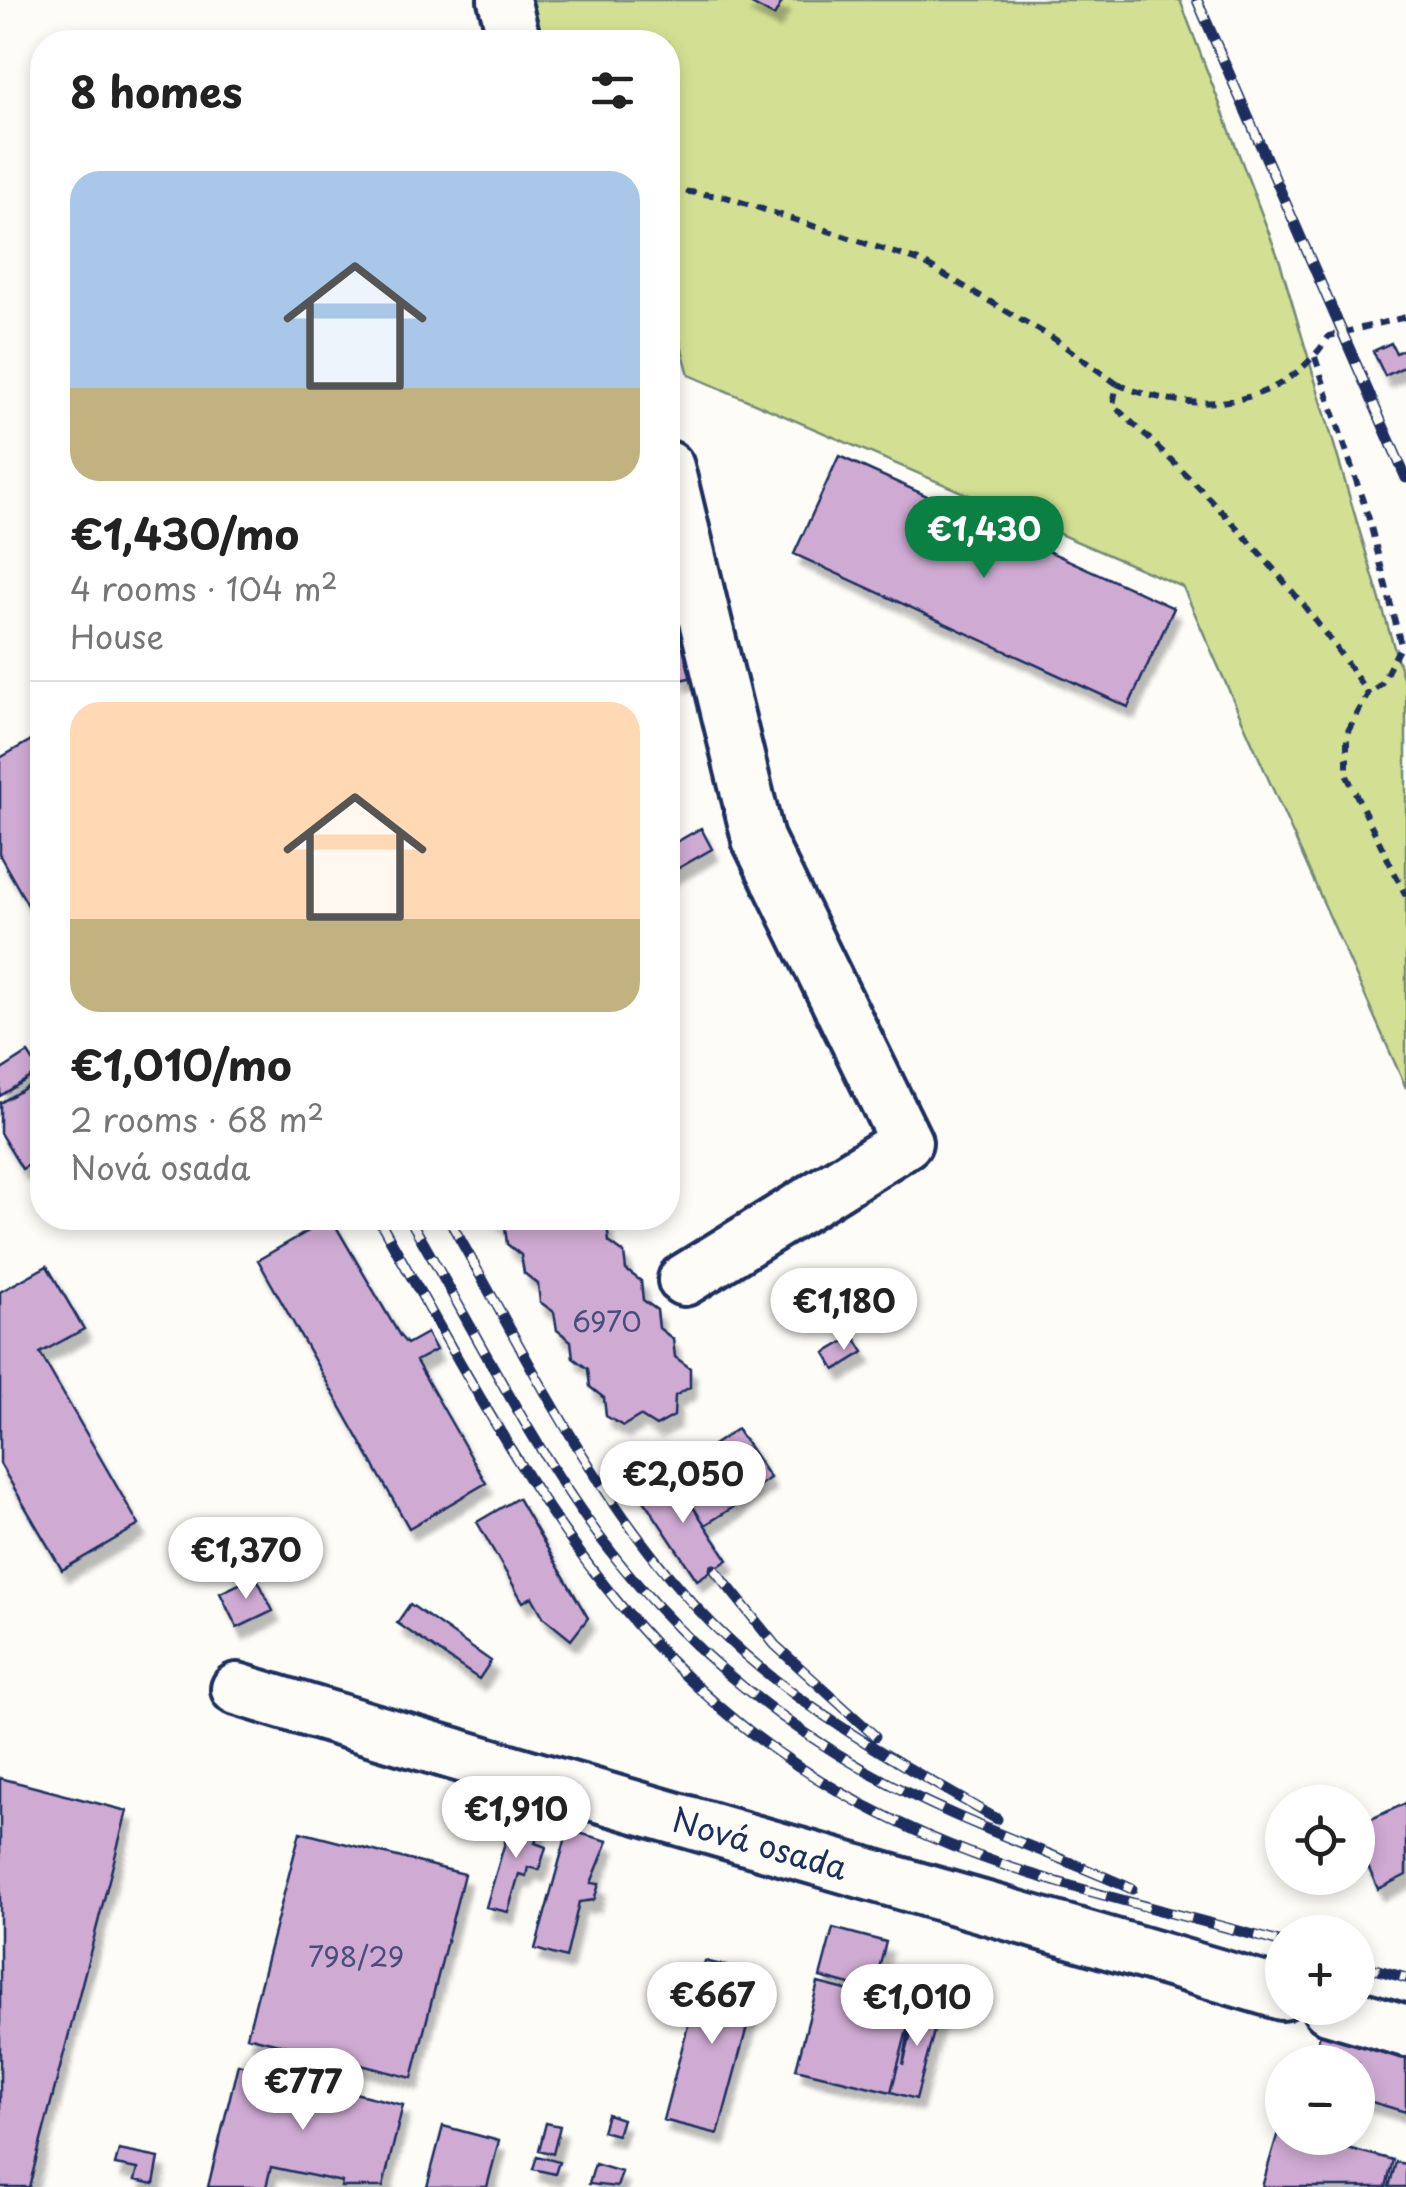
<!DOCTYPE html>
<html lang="en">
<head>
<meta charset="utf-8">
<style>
	:root { --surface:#fff; --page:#f2f2f2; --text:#222; --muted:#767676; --line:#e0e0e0; --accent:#0b8043 }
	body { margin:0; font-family:"Playpen Sans",sans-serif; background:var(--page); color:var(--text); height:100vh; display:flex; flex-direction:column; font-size:38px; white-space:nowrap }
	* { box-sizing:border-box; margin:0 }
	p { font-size:32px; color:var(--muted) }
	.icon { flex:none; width:55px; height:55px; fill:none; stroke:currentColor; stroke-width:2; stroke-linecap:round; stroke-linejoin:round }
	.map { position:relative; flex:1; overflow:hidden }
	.sheet { position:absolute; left:30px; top:30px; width:650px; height:1200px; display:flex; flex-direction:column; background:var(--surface); border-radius:40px; box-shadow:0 5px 15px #0003 }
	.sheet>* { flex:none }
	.fabs { position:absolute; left:1265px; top:1785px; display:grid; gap:20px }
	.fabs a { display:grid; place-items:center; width:110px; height:110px; border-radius:50%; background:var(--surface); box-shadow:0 5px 15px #0003; font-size:50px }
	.price { position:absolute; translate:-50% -85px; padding:0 22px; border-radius:35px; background:#fff; color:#222; font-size:32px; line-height:65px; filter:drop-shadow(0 2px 5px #0008) }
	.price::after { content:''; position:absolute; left:50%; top:60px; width:30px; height:22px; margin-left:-15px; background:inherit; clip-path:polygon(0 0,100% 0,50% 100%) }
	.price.on { background:var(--accent); color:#fff }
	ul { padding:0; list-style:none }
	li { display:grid; align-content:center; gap:20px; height:530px; padding:0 40px }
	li+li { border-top:2px solid var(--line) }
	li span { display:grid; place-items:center; height:310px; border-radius:30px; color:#555 }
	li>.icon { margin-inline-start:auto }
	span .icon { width:180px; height:180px; fill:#fffc; stroke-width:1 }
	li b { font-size:42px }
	h2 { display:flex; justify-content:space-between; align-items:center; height:120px; padding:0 40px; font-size:42px }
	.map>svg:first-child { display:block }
	.green { fill:#d3e093; stroke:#778878; stroke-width:2.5 }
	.building { fill:#cfaad3; stroke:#1b2f5e; stroke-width:2.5; filter:url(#shadow) }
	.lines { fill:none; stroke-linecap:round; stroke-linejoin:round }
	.minor-casing { stroke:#1b2f5e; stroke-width:58 }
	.path { stroke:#1b2f5e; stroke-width:6; stroke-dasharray:10 8; stroke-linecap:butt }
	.minor { stroke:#fdfcf7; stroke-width:50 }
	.rail-casing { stroke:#1b2f5e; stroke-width:11 }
	.rail { stroke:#fdfcf7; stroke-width:8; stroke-dasharray:22; stroke-linecap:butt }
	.labels { text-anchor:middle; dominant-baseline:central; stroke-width:9; stroke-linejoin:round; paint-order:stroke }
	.number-label { font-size:28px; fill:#484e7b }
	.street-label { font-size:32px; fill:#1b2f5e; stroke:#fdfcf7 }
</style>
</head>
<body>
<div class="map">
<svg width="1406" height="2187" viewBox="0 0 1406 2187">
	<defs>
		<filter id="shadow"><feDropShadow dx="6" dy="11" stdDeviation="2.5" flood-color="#0004"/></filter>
	</defs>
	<rect width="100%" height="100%" fill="#fdfcf7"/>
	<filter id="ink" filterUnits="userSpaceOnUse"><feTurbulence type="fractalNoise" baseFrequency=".01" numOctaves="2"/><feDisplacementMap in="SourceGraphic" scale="20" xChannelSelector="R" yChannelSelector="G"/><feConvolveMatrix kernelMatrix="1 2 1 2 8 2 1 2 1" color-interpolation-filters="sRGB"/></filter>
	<g filter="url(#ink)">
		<path class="green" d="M509,0H1180L1280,262L1406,688V1088L1183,587L689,375L668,296V42H534Z"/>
		<path class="building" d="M744,0H783L774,16Z
			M1391,343L1396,353L1406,348V366L1385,376L1373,351Z
			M839,456L1174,608L1128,707L794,554Z
			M689,617L702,675L680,680L668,621Z
			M42,734V930L0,856V758Z
			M701,828L712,849L668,874V847Z
			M28,1053L40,1071L0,1096V1071Z
			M39,1080L42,1157L22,1169L0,1133V1103Z
			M331,1218L400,1336L407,1344L427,1333L436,1350L416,1361L486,1483L409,1528L258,1260Z
			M493,1218H599L607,1224L609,1242L624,1253L626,1270L641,1281L643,1300L657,1310L659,1328L673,1339L675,1357L690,1368V1387L675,1396L674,1416L656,1426L640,1416L623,1426L606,1416L604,1398L590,1387L588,1369L573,1358L571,1341L557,1330L554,1312L540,1302L538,1284L524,1273L521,1255L507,1244L505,1227Z
			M47,1266L84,1329L40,1353L139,1525L62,1570L0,1464V1292Z
			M854,1336L864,1352L835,1370L825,1353Z
			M737,1429L770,1478L738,1500L704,1451Z
			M703,1449L740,1503L705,1525L670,1472Z
			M670,1472L728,1560L697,1580L639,1493Z
			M518,1498L588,1618L571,1640L544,1618L532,1597L523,1602L477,1522Z
			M256,1576L273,1611L237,1628L220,1593Z
			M410,1604L491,1661L479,1679L397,1623Z
			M0,1778L127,1811L29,2187H0Z
			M1406,1803V1875L1378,1889L1358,1844V1825Z
			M513,1815L541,1822L535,1843L546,1847L539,1870L528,1867L526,1876L519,1874L508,1912L486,1907Z
			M568,1830L608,1841L591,1883L599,1884L594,1900L579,1902L566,1958L535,1949Z
			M300,1832L464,1874L412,2078L247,2036Z
			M833,1928L886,1942L873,1991L820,1977Z
			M705,1961L761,1975L718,2134L663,2120Z
			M818,1983L913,2007L891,2092L796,2069Z
			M921,1996L942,2001L916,2099L891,2092L913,2007L903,2065Z
			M1320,2034L1406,2059V2112L1358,2098V2062H1312Z
			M280,2044L319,2055L312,2082L273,2072Z
			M238,2064L403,2105L383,2187H341L342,2182L271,2167L266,2187H208Z
			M607,2114L622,2119L617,2135L602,2131Z
			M546,2123L560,2126L553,2154L539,2150Z
			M443,2126L499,2141L487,2187H427Z
			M1279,2129L1282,2138H1309L1393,2160L1386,2187H1262Z
			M119,2150L159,2158L154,2184L135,2180L138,2169L115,2165Z
			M537,2156L559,2162L555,2174L533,2169Z
			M1396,2162L1406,2164V2187H1389Z
			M595,2164L622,2172L617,2187L589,2184Z"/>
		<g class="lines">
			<defs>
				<g id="minor">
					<path d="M504,0L515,42"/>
					<path d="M668,467L758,839L906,1142L684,1280"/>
					<path id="s1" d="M237,1689C584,1795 934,1891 1282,1994"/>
					<path d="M1328,2008L1406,2031"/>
				</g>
			</defs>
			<use href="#minor" class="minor-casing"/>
			<path class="path" d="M668,189L726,197L922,262L1056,340L1117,384L1113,405C1209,493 1296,585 1368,694L1347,733V776L1406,896
				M1315,357L1369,519L1401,645L1381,684L1368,694
				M1117,384C1194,416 1281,411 1329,336L1406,317"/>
			<use href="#minor" class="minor"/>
			<defs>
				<path id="rail" d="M1197,0L1406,478
					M378,1218C529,1482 631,1707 928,1836C1040,1885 1165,1909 1282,1943
					M409,1218C471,1323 526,1437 599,1536C671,1634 764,1713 870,1773C953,1820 1045,1850 1132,1889
					M448,1218C535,1369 611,1537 744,1654C820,1721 910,1769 997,1819
					M714,1569L775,1645L875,1736
					M1358,1964L1406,1978"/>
			</defs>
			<use href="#rail" class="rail-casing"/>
			<use href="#rail" class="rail"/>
		</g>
	</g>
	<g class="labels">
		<g class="number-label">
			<text x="607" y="1320">6970</text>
			<text x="356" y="1955">798/29</text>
		</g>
		<g class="street-label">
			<text stroke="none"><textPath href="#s1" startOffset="545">Nová osada</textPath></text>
		</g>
	</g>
</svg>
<div class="fabs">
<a><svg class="icon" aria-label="locate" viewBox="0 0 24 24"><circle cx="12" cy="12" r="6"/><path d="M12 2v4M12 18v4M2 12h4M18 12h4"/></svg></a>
<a>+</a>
<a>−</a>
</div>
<b class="price on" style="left:984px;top:581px">€1,430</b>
<b class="price" style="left:844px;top:1353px">€1,180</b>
<b class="price" style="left:683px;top:1526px">€2,050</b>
<b class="price" style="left:246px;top:1602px">€1,370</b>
<b class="price" style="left:516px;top:1861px">€1,910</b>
<b class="price" style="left:712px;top:2047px">€667</b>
<b class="price" style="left:917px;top:2049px">€1,010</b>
<b class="price" style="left:303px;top:2133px">€777</b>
<section class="sheet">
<h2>8 homes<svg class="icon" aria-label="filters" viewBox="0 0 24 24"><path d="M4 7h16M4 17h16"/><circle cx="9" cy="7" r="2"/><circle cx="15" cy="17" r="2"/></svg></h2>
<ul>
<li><span style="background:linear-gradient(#a9c7e8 70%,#c2b280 0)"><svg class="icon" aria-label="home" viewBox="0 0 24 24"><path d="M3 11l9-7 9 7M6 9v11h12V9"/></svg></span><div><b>€1,430/mo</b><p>4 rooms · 104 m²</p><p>House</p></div></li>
<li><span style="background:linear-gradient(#ffd9b3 70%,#c2b280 0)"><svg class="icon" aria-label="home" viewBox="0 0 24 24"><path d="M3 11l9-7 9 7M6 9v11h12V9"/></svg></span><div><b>€1,010/mo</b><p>2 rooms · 68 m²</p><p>Nová osada</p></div></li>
</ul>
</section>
</div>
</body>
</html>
